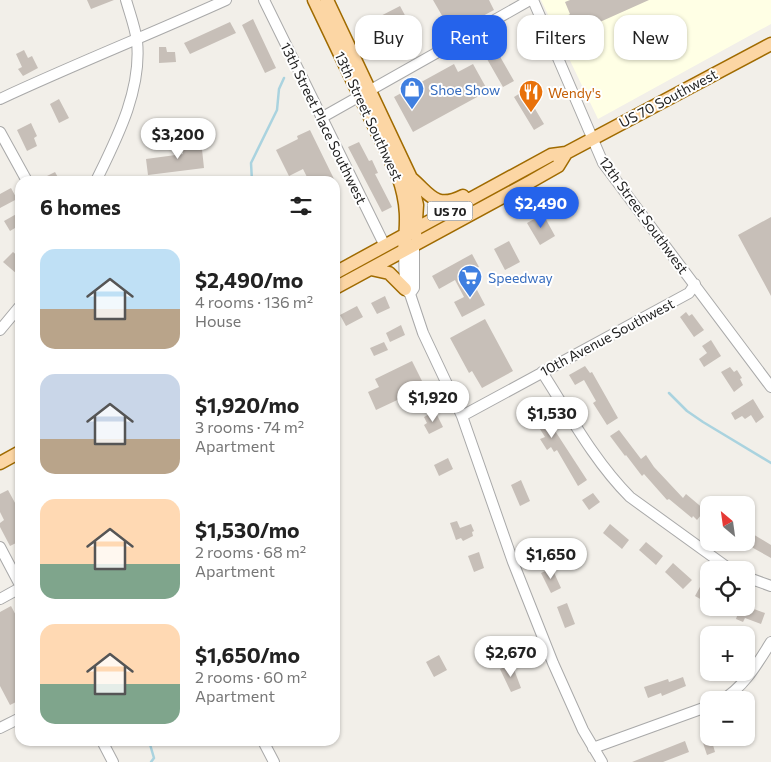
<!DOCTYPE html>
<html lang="en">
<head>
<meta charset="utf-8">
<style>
	:root { --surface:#fff; --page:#f6f6f6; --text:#222; --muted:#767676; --accent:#2563eb }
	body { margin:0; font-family:Commissioner,sans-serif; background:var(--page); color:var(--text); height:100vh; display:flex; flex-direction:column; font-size:19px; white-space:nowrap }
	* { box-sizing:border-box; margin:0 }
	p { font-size:16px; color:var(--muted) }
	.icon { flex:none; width:28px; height:28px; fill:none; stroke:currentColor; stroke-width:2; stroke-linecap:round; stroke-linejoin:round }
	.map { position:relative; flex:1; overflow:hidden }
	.panel { position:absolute; left:15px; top:176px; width:325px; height:570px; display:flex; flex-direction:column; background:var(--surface); border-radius:15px; box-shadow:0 1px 4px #0004 }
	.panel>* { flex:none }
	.guide { position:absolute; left:355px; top:15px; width:340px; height:45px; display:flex; gap:10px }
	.needle { width:32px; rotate:331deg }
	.buttons { position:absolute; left:700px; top:496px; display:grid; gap:10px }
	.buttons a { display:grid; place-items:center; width:55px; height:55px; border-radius:10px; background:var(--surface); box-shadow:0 1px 4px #0004; font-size:25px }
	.price { position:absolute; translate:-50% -42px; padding:0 11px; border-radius:18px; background:#fff; color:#222; font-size:16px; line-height:32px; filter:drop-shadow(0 1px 2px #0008) }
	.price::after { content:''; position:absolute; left:50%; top:30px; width:15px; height:11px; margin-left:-8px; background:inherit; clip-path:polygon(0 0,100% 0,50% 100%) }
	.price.current { background:var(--accent); color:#fff }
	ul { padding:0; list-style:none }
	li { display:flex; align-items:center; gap:15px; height:125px; padding:0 25px }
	li span { display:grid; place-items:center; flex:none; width:140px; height:100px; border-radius:15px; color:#555 }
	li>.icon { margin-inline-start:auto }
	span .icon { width:60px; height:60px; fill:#fffc; stroke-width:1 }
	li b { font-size:21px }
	h2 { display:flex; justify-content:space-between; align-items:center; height:60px; padding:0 25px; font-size:21px }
	.tag { padding:0 18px; border-radius:15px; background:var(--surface); box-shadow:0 1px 4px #0004; font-size:18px; line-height:45px }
	.tag.current { background:var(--accent); color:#fff }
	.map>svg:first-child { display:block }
	.education { fill:#ffffe5 }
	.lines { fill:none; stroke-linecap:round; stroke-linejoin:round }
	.stream { stroke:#aad3df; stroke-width:2.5 }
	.building { fill:#c7bfb8 }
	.minor-casing { stroke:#a9a9a9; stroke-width:12 }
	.major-casing { stroke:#a06b00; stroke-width:15 }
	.minor { stroke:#fff; stroke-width:10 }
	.major { stroke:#fcd6a4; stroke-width:12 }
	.labels { text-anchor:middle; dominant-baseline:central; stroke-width:4; stroke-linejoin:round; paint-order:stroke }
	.shield { fill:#fff; stroke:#646464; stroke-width:1 }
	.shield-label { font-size:12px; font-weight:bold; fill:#222 }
	.shop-label { font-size:14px; fill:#366cbe; stroke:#fff; text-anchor:start }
	.food-label { font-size:14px; fill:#c56008; stroke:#fff; text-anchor:start }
	.street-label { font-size:14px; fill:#222; stroke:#fff }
</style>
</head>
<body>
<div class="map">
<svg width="771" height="762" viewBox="0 0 771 762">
	<rect width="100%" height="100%" fill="#f2efe9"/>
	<path class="education" d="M541,0H771V24L598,119Z"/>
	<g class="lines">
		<path class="stream" d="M252,181L251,163L277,110L279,89L284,78
			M669,393L687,411L703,422L771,463
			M149,741L154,758L151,762"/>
	</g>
	<path class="building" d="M87,0H114L91,9Z
		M433,0H489L494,10L468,24L464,17L448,26Z
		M570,0H649L573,34L565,17L570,14L565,2Z
		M400,6L416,36L411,39L414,44L384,60L365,24Z
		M253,19L276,68L265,73L242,25Z
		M230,22L236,33L190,54L184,43Z
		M494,46L514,81L503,87L483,52Z
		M159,47H166L167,52H175L176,62L159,63Z
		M24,50L28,58L32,56L38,68L23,76L18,69L22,67L16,54Z
		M454,64L458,72L473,64L488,91L413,132L394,97Z
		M522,92L526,98L528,97L544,124L534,130L514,97Z
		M59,99L69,118L59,123L50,104Z
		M31,123L37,136L34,138L37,146L27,151L17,130Z
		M310,130L334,179L329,181H309L303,169L289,176L276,150L298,139L297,136Z
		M201,140L204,168L148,175L146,159L183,154L182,142Z
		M359,142L369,161L372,160L378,173L375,174L392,207L382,212L348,147Z
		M55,172L60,181H37Z
		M11,188L17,199L0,208V194Z
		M20,212V225L10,231L4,221Z
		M543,214L555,236L540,245L527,223Z
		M771,217V296L738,235Z
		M509,241L520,262L505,270L494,249Z
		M13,252L20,258V270L17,274L3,262Z
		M472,254L479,267L463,276L472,293L477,290L485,305L462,317L454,302L464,297L455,280L439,289L432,276Z
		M385,296L390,308L377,314L371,303Z
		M357,306L363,317L346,326L340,315Z
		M686,312L689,316L692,314L704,330L694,337L680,317Z
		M485,319L513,371L482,388L472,371L469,373L450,338Z
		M401,325L405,335L390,342L386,333Z
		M711,340L721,356L704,367L699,359L707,353L702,346Z
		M384,342L388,350L374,356L370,348Z
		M412,361L425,387L376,410L368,392L379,387L375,379Z
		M585,366L590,373L592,372L618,418L607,425L593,403L596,401L584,380L575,385L569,375Z
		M730,367L734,372L737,370L742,378L740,379L743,385L734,392L721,372Z
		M533,397L587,480L578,486L557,450L554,452L551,447L547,450L540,439L545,437L533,418L528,421L522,411L526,408L523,403Z
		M753,399L764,417L756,423L751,415L745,419L742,416L735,420L731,413Z
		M435,411L443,427L429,434L424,425L427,423L424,417Z
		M619,430L641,459L646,455L654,467L683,498L686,494L705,510L697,520L693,516L692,518L669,499L667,500L644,474L642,476L626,455L625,456L610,436Z
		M448,458L453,469L439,476L434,465Z
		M521,480L530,501L520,506L511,485Z
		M8,490L20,512V541L10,546L0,527V523L4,520L0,512V494Z
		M593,493L600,502L589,510L582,500Z
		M457,521L460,528L471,524L474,531L472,532L473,536L463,541L461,538L456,540L450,523Z
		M610,524L629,540L622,549L603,533Z
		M746,530L771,545V558L746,544Z
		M646,542L663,556L656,565L639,550Z
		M479,552L484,568L474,572L468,556Z
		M673,563L692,580L683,589L665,572Z
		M552,568L561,588L551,593L541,573Z
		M701,585L709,589V604L695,596Z
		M567,603L575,624L565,628L557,607Z
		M11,606L20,623V638L15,640L20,651V700L10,705L0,686V612Z
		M746,606L765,613L761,624L745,618L743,622L736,619L737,616L716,608H746Z
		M439,655L447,670L434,677L426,662Z
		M512,664L521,688L511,692L500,669Z
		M683,677L686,686L662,696L661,693L648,698L644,687L668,679L669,682Z
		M709,734V738H733L713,745L715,752L707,755L701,737Z
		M685,741L689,752L663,762H632Z"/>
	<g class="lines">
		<defs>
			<path id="minor" d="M264,0L385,246
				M533,0L603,163L771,387
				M0,99C75,64 151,34 226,0
				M321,118L530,0
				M0,132L27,181
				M96,181C117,138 142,90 137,41C135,27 130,14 126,0
				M404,250L405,289L410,294L423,333L462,416L513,562L553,663L583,730L602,762
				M410,294L414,288V245
				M0,330L20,306
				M542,372C569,414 594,461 630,497L731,570
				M462,416L689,293L695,284
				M0,547L20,585
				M746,577L771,586
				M0,599L20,588
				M722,700C745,686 757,664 771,642
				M0,728L20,718
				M102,741L113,762
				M263,741L274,762
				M593,748L709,706"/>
			<path id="major" d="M314,0L398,176C408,204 407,222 404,250
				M327,0L410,176L417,205L415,235
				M411,178C430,194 435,210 463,196
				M371,269L389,273L405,289
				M335,273L551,155L566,153L771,44
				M335,288L530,182L558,166L566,153
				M0,463L20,452"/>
		</defs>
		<use href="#minor" class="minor-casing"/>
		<use href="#major" class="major-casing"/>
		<use href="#minor" class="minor"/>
		<use href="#major" class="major"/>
	</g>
	<defs>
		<symbol id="shop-pin" viewBox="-11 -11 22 30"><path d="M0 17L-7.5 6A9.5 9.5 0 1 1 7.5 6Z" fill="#3f7fe0" stroke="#fff"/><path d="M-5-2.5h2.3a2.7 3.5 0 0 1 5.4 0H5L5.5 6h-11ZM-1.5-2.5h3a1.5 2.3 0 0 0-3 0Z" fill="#fff"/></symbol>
		<symbol id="restaurant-pin" viewBox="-11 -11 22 30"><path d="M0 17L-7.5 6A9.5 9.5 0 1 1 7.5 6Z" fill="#e8710a" stroke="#fff"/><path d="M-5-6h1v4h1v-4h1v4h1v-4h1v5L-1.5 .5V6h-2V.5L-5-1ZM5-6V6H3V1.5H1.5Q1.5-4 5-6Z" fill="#fff"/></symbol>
		<symbol id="supermarket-pin" viewBox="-11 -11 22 30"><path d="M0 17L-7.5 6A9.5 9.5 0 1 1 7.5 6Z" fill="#3f7fe0" stroke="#fff"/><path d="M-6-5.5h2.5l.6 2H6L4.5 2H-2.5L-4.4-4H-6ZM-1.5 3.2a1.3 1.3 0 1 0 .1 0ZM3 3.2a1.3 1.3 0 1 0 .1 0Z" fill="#fff"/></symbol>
	</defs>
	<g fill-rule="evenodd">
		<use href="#shop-pin" x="398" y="75" width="28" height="38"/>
		<use href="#restaurant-pin" x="517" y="78" width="28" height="38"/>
		<use href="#supermarket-pin" x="456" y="263" width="28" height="38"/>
	</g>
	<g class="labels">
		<rect class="shield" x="427.5" y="201.5" width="45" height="19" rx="4"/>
		<g class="shield-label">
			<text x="450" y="211">US 70</text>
		</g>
		<g class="shop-label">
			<text x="430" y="89">Shoe Show</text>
			<text x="488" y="277">Speedway</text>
		</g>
		<g class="food-label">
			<text x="548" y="92">Wendy's</text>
		</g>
		<g class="street-label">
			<text transform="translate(668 98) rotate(-28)">US 70 Southwest</text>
			<text transform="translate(369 116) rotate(65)">13th Street Southwest</text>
			<text transform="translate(324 123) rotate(64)">13th Street Place Southwest</text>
			<text transform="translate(644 215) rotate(54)">12th Street Southwest</text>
			<text transform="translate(607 337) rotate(-28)">10th Avenue Southwest</text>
		</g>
	</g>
</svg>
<div class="buttons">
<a><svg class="needle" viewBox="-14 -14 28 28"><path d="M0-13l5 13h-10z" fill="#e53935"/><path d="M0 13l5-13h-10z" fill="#767676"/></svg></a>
<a><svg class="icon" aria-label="locate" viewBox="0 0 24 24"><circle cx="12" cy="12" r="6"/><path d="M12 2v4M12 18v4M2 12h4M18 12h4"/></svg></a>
<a>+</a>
<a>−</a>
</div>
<b class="price" style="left:178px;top:160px">$3,200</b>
<b class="price current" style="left:541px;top:229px">$2,490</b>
<b class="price" style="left:433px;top:423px">$1,920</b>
<b class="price" style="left:552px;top:439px">$1,530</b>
<b class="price" style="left:551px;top:580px">$1,650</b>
<b class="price" style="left:511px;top:678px">$2,670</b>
<div class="guide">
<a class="tag">Buy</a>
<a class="tag current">Rent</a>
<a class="tag">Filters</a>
<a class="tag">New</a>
</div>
<section class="panel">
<h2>6 homes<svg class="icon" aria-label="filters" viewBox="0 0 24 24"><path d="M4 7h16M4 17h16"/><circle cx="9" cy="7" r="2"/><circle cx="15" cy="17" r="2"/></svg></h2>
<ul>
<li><span style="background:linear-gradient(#bfe0f5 60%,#b9a48a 0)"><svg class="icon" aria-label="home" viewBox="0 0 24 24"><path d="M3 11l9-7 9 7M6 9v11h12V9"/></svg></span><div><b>$2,490/mo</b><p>4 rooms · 136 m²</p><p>House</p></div></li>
<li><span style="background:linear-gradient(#c9d6e8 65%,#b9a48a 0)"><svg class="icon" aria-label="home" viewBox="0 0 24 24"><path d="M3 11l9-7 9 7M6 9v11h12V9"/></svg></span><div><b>$1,920/mo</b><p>3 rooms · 74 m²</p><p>Apartment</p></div></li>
<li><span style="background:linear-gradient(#ffd9b3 65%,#7fa58c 0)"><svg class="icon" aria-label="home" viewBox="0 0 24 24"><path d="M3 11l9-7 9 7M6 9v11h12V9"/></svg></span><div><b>$1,530/mo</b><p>2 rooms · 68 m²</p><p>Apartment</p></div></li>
<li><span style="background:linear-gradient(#ffd9b3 60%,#7fa58c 0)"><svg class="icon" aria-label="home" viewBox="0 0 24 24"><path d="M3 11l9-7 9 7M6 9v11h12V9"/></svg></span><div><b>$1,650/mo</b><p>2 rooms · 60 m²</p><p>Apartment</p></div></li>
</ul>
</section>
</div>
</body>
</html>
